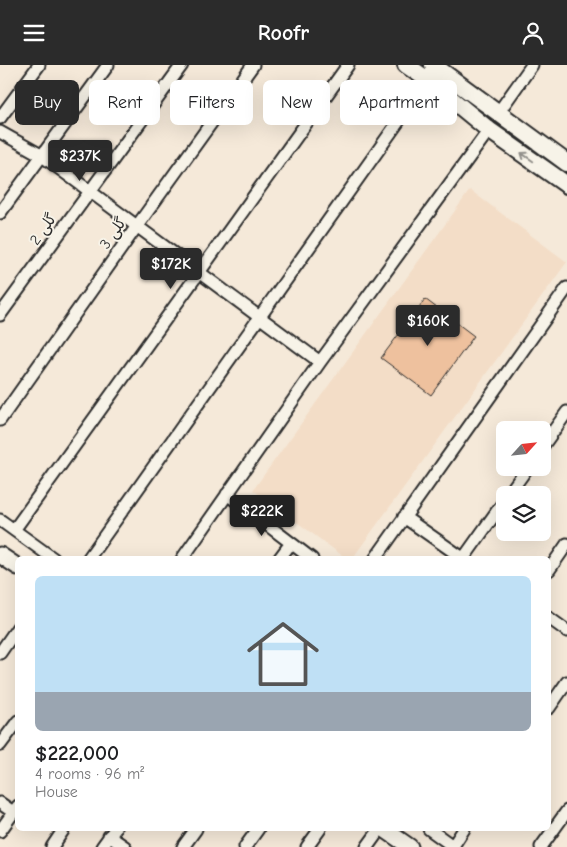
<!DOCTYPE html>
<html lang="en">
<head>
<meta charset="utf-8">
<style>
	:root { --surface:#fff; --page:#f6f6f6; --text:#202124; --muted:#757577; --line:#e0e0e0; --accent:#2b2b2b }
	body { margin:0; font-family:"Comic Neue","Playpen Sans Arabic",sans-serif; background:var(--page); color:var(--text); height:100vh; display:flex; flex-direction:column; font-size:19px; white-space:nowrap }
	* { box-sizing:border-box; margin:0 }
	p { font-size:16px; color:var(--muted) }
	.icon { flex:none; width:28px; height:28px; fill:none; stroke:currentColor; stroke-width:2; stroke-linecap:round; stroke-linejoin:round }
	.map { position:relative; flex:1; overflow:hidden }
	.side { position:absolute; left:15px; top:491px; width:536px; height:275px; display:flex; flex-direction:column; background:var(--surface); border-radius:8px; box-shadow:0 5px 20px #0002 }
	.side>* { flex:none }
	.top-card { position:absolute; left:15px; top:15px; width:538px; height:45px; display:flex; gap:10px }
	.needle { width:32px; rotate:63deg }
	.buttons { position:absolute; left:496px; top:356px; display:grid; gap:10px }
	.buttons a { display:grid; place-items:center; width:55px; height:55px; border-radius:8px; background:var(--surface); box-shadow:0 5px 20px #0002; font-size:25px }
	.price { position:absolute; translate:-50% -42px; padding:0 11px; border-radius:5px; background:var(--accent); color:#fff; font-size:16px; line-height:32px; filter:drop-shadow(0 1px 2px #0008) }
	.price::after { content:''; position:absolute; left:50%; top:30px; width:15px; height:11px; margin-left:-8px; background:inherit; clip-path:polygon(0 0,100% 0,50% 100%) }
	.price.current { background:#222; color:#fff }
	ul { padding:0; list-style:none }
	li { display:grid; align-content:center; gap:10px; height:265px; padding:0 20px }
	li+li { border-top:1px solid var(--line) }
	li span { display:grid; place-items:center; height:155px; border-radius:8px; color:#555 }
	li>.icon { margin-inline-start:auto }
	span .icon { width:90px; height:90px; fill:#fffc; stroke-width:1 }
	li b { font-size:21px }
	.pill { padding:0 18px; border-radius:8px; background:var(--surface); box-shadow:0 5px 20px #0002; font-size:18px; line-height:45px }
	.pill.current { background:var(--accent); color:#fff }
	header { display:flex; justify-content:space-between; align-items:center; height:65px; padding:0 20px; background:var(--accent); color:#fff; font-size:22px; font-weight:800 }
	.map>svg:first-child { display:block }
	.built { fill:#f3ddc7 }
	.building { fill:#eec19e; stroke:#2b2b2b }
	.lines { fill:none; stroke-linecap:round; stroke-linejoin:round }
	.minor-casing { stroke:#2b2b2b; stroke-width:15 }
	.tertiary-casing { stroke:#2b2b2b; stroke-width:19 }
	.secondary-casing { stroke:#2b2b2b; stroke-width:20 }
	.minor { stroke:#f7f3e8; stroke-width:11 }
	.tertiary { stroke:#f7f3e8; stroke-width:15 }
	.secondary { stroke:#f7f3e8; stroke-width:16 }
	.oneway { stroke:#918f8a }
	.labels { text-anchor:middle; dominant-baseline:central; stroke-width:4; stroke-linejoin:round; paint-order:stroke }
	.street-label { font-size:15px; fill:#2b2b2b; stroke:#f7f3e8 }
</style>
</head>
<body>
<header><svg class="icon" aria-label="menu" viewBox="0 0 24 24"><path d="M4 6h16M4 12h16M4 18h16"/></svg>Roofr<svg class="icon" aria-label="person" viewBox="0 0 24 24"><circle cx="12" cy="8" r="4"/><path d="M4 21q1-7 8-7t8 7"/></svg></header>
<div class="map">
<svg width="567" height="782" viewBox="0 0 567 782">
	<rect width="100%" height="100%" fill="#f5e9d9"/>
	<filter id="ink" filterUnits="userSpaceOnUse"><feTurbulence type="fractalNoise" baseFrequency=".02" numOctaves="2"/><feDisplacementMap in="SourceGraphic" scale="10" xChannelSelector="R" yChannelSelector="G"/><feConvolveMatrix kernelMatrix="1 2 1 2 8 2 1 2 1" color-interpolation-filters="sRGB"/></filter>
	<g filter="url(#ink)">
		<path class="built" d="M470,125L567,197L352,494H347L253,425Z"/>
		<path class="building" d="M425,234L474,271L431,330L381,293Z"/>
		<g class="lines">
			<defs>
				<path id="minor" d="M498,48L532,0
					M0,53L39,0
					M0,67L41,90L320,297
					M0,148L108,0
					M0,250L182,0
					M0,355L137,161L253,0
					M542,382L567,347
					M227,429L312,494
					M508,430L528,402
					M404,452L464,494
					M0,455L54,494
					M14,465L348,0
					M88,494L428,15
					M182,494L320,297L489,65
					M279,494L291,478
					M375,494L567,223
					M463,494L505,435
					M549,505L567,479
					M549,553L567,566
					M0,588L18,562
					M549,643L567,617
					M0,680L18,656
					M0,738L13,747
					M429,764L454,782
					M0,766L18,741
					M109,771L125,782
					M453,781L464,764
					M52,782L64,764
					M102,782L115,764
					M183,782L196,764
					M245,782L258,764
					M307,782L320,764
					M367,782L380,764
					M541,782L567,746"/>
				<path id="tertiary" d="M0,490L18,502
					M384,764L410,782"/>
				<path id="secondary" d="M406,0L428,15L489,65L567,120
					M433,0L567,98"/>
			</defs>
			<use href="#minor" class="minor-casing"/>
			<use href="#tertiary" class="tertiary-casing"/>
			<use href="#secondary" class="secondary-casing"/>
			<use href="#minor" class="minor"/>
			<use href="#tertiary" class="tertiary"/>
			<use href="#secondary" class="secondary"/>
		</g>
		<defs><path id="oneway-shaft" d="M-6 0H5M1.5-3L5.5 0L1.5 3" fill="none" stroke-width="1.6" stroke-linecap="round" stroke-linejoin="round" transform="scale(1.25)"/></defs>
		<use class="oneway" href="#oneway-shaft" transform="translate(527 92) rotate(-145)"/>
	</g>
	<g class="labels">
		<g class="street-label">
			<text transform="translate(43 164) rotate(-54)">گلی 2</text>
			<text transform="translate(113 168) rotate(-55)">گلی 3</text>
		</g>
	</g>
</svg>
<div class="buttons">
<a><svg class="needle" viewBox="-14 -14 28 28"><path d="M0-13l5 13h-10z" fill="#e53935"/><path d="M0 13l5-13h-10z" fill="#757577"/></svg></a>
<a><svg class="icon" aria-label="layers" viewBox="0 0 24 24"><path d="M12 4l9 5-9 5-9-5zM3 14l9 5 9-5"/></svg></a>
</div>
<b class="price" style="left:80px;top:117px">$237K</b>
<b class="price" style="left:171px;top:225px">$172K</b>
<b class="price" style="left:428px;top:282px">$160K</b>
<b class="price current" style="left:262px;top:472px">$222K</b>
<div class="top-card">
<a class="pill current">Buy</a>
<a class="pill">Rent</a>
<a class="pill">Filters</a>
<a class="pill">New</a>
<a class="pill">Apartment</a>
</div>
<section class="side">
<ul>
<li><span style="background:linear-gradient(#bfe0f5 75%,#9aa5b1 0)"><svg class="icon" aria-label="home" viewBox="0 0 24 24"><path d="M3 11l9-7 9 7M6 9v11h12V9"/></svg></span><div><b>$222,000</b><p>4 rooms · 96 m²</p><p>House</p></div></li>
</ul>
</section>
</div>
</body>
</html>
